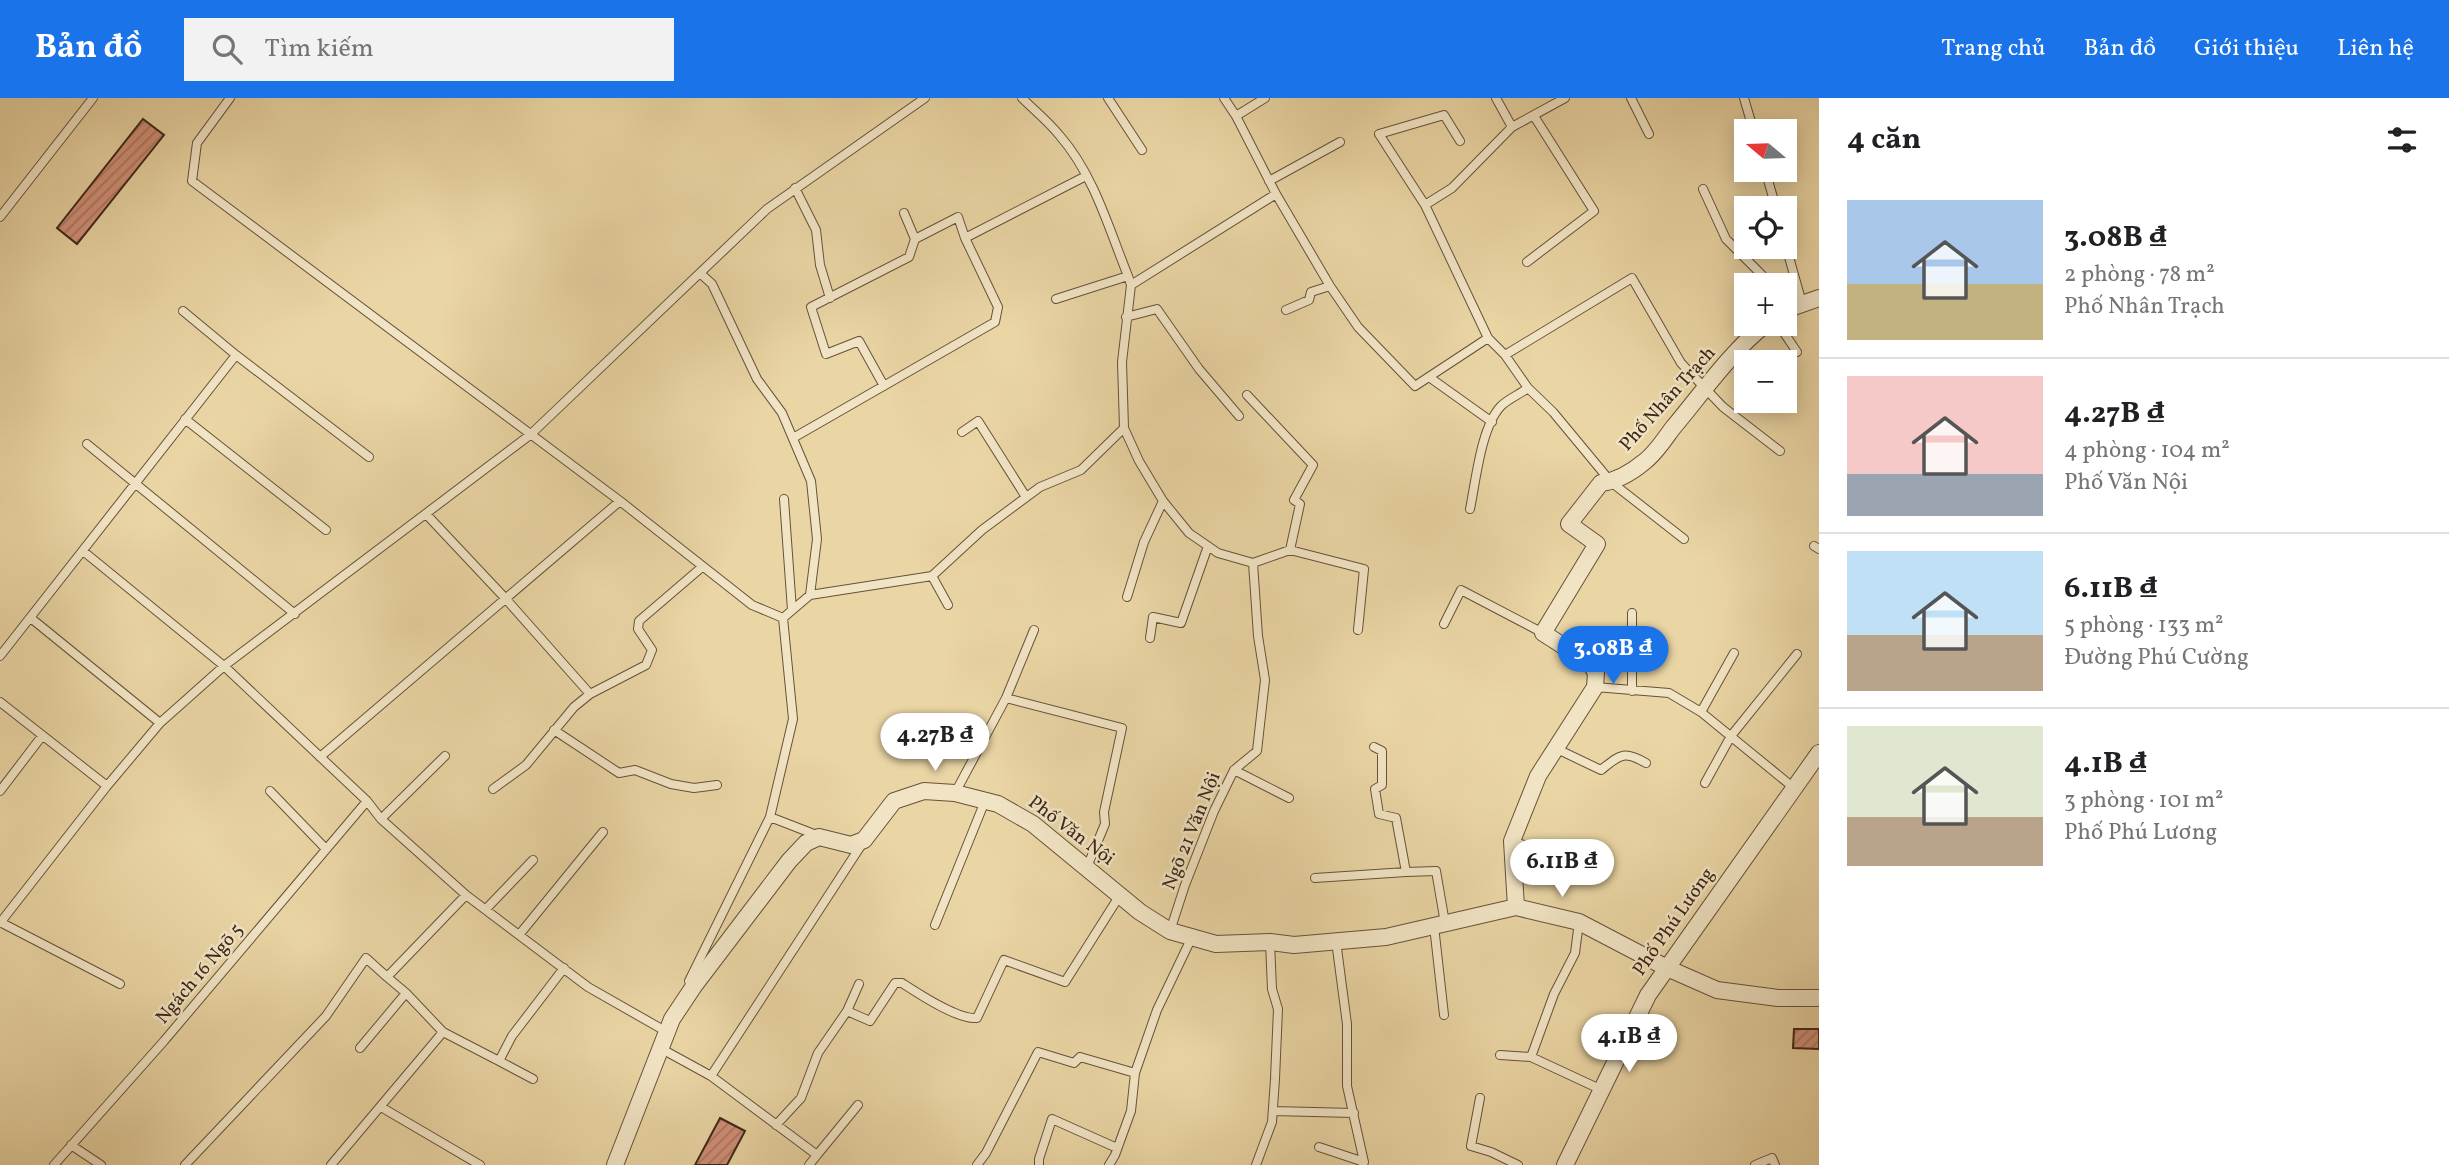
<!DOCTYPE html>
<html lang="vi">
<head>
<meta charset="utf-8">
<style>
	:root { --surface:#fff; --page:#f2f2f2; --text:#202124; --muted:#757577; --line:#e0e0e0; --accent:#1a73e8 }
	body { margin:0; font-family:Vollkorn,serif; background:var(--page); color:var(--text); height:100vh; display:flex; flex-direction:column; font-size:26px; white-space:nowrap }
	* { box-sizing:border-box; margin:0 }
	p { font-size:23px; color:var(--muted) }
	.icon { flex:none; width:38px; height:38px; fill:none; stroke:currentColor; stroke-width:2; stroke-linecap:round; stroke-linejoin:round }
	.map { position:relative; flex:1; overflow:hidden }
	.panel { display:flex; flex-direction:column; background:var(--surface); width:630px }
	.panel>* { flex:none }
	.needle { width:46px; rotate:289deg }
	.controls { position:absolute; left:1734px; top:21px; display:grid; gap:14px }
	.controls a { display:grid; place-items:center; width:63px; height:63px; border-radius:0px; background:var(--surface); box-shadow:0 4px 18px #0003; font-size:35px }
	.price { position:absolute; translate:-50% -60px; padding:0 16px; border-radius:24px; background:#fff; color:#222; font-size:23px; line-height:46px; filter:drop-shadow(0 2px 4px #0008) }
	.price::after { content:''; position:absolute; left:50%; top:42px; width:21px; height:16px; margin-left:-10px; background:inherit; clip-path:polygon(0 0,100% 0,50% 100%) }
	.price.current { background:var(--accent); color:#fff }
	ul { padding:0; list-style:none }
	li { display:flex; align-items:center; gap:21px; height:175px; padding:0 28px }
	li+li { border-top:2px solid var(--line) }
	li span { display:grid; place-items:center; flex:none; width:196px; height:140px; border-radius:0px; color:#555 }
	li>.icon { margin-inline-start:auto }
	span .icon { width:84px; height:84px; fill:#fffc; stroke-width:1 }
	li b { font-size:30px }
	h2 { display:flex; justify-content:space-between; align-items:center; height:84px; padding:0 28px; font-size:30px }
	header { display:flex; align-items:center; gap:42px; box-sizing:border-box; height:98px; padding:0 35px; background:var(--accent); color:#fff }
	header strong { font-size:33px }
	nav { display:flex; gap:38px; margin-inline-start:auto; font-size:24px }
	.search { width:490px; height:63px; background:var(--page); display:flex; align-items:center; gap:18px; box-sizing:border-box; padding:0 24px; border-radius:0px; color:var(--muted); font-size:26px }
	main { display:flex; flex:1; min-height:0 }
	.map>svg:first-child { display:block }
	.building { fill:url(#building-hatch); stroke:#3a2518; stroke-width:2 }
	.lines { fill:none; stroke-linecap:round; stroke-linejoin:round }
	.service-casing { stroke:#66513b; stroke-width:10 }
	.minor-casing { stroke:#66513b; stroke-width:18 }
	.service { stroke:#f1e4c4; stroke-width:8 }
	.minor { stroke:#f1e4c4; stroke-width:16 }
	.labels { text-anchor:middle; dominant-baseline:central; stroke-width:5; stroke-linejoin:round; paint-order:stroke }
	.street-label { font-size:19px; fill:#3a2518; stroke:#f1e4c4 }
</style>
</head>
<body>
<header>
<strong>Bản đồ</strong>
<div class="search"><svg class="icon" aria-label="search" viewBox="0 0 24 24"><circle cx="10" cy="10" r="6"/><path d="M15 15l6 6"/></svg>Tìm kiếm</div>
<nav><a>Trang chủ</a><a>Bản đồ</a><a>Giới thiệu</a><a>Liên hệ</a></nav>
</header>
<main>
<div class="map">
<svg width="1819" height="1067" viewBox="0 0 1819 1067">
	<defs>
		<pattern id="building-hatch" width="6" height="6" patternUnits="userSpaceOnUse" patternTransform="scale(1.75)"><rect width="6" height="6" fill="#d19078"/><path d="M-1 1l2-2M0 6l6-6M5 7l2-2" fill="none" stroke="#ab7561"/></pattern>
	</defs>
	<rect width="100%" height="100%" fill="#ead5a4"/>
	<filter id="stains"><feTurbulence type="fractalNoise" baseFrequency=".00286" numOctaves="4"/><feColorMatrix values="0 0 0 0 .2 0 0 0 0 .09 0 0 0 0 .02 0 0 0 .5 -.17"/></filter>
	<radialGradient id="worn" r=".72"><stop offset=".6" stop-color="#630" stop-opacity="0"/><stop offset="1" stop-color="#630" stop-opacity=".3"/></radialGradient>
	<path class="building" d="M143,21L164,37L77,146L57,130Z
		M1794,931H1819V951L1793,950Z
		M720,1020L745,1033L727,1067H695Z"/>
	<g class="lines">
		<defs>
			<path id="service" d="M230,0L197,45L192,83L620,403L752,507L783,520L793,621L770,719L689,883
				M1022,0C1034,12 1049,24 1060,38C1094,77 1109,131 1128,178L1131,187L1122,264L1124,330L1139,363L1163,403L1189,435L1218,455L1253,465
				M1108,0L1142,52
				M1224,0L1236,18L1276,96
				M1496,0L1512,29
				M1631,0L1649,36
				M1744,0L1751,24
				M1236,18L1265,0
				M1460,43L1444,17L1379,36L1425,107L1488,240L1505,257L1528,290C1520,296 1508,301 1501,308C1481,329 1476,382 1470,411
				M1768,82L1776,110
				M1269,83L1340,44
				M795,90L816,132L820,167L830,200
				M1703,91L1726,141L1762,177L1768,187
				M1425,107L1452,90L1512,29L1565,0
				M0,119L93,0
				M915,141L958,119L965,140L1086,78
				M1785,145L1802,205
				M1527,164L1594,113L1534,18
				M700,175L712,186L757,281L782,315L811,383L817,441L810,497
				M1131,187L1276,96L1330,188L1358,229L1415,288L1488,240
				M1056,201L1128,178
				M1286,212L1309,202L1311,194L1330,188
				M183,213L236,257L369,359
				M1126,219L1157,211L1199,271L1239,318
				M1778,226L1797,254
				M1505,257L1632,180L1681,265L1723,309L1780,353
				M1429,279L1492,324
				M884,288L859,243L826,256L811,209L909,159L915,141L904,115
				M1528,290L1553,314L1611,384L1684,441
				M185,321L326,432
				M962,334L978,323L1026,399
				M793,340L995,224L998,209L965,140
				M87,346L295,516
				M784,401L792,512
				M426,416L505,500L590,596
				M1814,448L1819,451
				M1290,452L1364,471L1358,532
				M83,453L224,568L367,703L381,721L466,797L588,889L667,934
				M932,478L948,507
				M1127,499L1144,444L1163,403
				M1632,515V593
				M783,520L810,497L932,478L982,432L1040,389L1081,372L1124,330
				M32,521L160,625
				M1444,526L1461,492L1543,535
				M1150,540L1153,519L1181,525L1208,448
				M0,558L236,257
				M1595,589L1669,595L1701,614L1794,690
				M1006,600L1122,630L1104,714L1105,726L1087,769
				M0,604L107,688
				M1701,614L1734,555
				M554,632L619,675L635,672L671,686L694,690L717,687
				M1374,649L1382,653V687L1375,691L1379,716L1396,720L1406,774L1436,773L1445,825
				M1555,650L1601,672C1620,657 1623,652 1646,665
				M320,659L620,403
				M1234,672L1289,700
				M1705,685L1731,638L1797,556
				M493,691L526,667L574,609L590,596L646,567L652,552L638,531L639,523L702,469
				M0,693L42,638
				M270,693L326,751
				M955,695L1006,600L1034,532
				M770,719L819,738
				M381,721L445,658
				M1512,743L1572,763
				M1315,780L1406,774
				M466,797L387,879L406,895L443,934L499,963L512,938L564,870
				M486,811L533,762
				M0,824L120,886
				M0,825L107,688L160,625L224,568L530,337L767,111L925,0
				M935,827L985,703
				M1434,828L1444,917
				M1170,833L1185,787L1214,713L1234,672L1257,653L1265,582L1258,538L1253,465L1290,452L1300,406L1294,402L1313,367L1247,297
				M519,837L603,734
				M1336,843L1347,926V988L1364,1064L1363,1067
				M847,913L870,923L895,885H902C919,896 958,922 977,920L1004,862L1065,884L1120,797
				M360,950L406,895
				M660,950L711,978L817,1057L809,1067
				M1500,957L1531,959L1554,896L1575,855L1579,824
				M1531,959L1602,992
				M499,963L533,981
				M711,978L862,746
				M1480,1000L1471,1048L1491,1054L1518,1067
				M381,1009L480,1067
				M1273,1013L1354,1015
				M776,1027L801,1000L818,955L847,913L859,886
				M71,1047L101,1067
				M1319,1049L1364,1064
				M817,1057L858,1007
				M54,1067L164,943L367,703
				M185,1067L326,918L366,860L387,879
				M331,1067L443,934
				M977,1067L986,1055L1038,954L1074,965L1080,959L1135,975
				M1039,1067V1061L1052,1021L1117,1050
				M1109,1067L1115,1057L1131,1013L1135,975L1157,912L1192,839
				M1256,1067L1272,1024L1275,981L1278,911L1272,891L1270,844
				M1755,1067L1772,1060L1775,1067"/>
			<path id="minor" d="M1785,212L1819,200
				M1516,809L1512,743L1538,678L1595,589L1596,575L1590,565L1543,535L1597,446L1569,426L1601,385C1617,383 1632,374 1644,364C1655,356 1664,342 1672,331C1700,298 1732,252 1766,226
				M615,1067L672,921L694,888L789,763L806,745L819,739L851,747L864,742L894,703L924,693L955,695L998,706L1033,726L1140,814L1170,833L1216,846L1270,844L1294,847L1386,839L1516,809L1579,824L1667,870L1717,892L1778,900H1819
				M1565,1067L1648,897L1819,655"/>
		</defs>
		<use href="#service" class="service-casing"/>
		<use href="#minor" class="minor-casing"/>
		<use href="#service" class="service"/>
		<use href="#minor" class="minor"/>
	</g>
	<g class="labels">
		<g class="street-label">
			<text transform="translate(1668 301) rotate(-48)">Phố Nhân Trạch</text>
			<text transform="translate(1071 733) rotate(37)">Phố Văn Nội</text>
			<text transform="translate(1192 733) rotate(-68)">Ngõ 21 Văn Nội</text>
			<text transform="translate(1674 824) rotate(-55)">Phố Phú Lương</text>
			<text transform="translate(200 876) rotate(-50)">Ngách 16 Ngõ 5</text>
		</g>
	</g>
	<rect width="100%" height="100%" filter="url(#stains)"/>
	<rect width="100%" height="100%" fill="url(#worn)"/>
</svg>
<div class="controls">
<a><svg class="needle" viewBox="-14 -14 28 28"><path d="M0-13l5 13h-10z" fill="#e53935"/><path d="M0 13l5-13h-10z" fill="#757577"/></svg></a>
<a><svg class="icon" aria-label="locate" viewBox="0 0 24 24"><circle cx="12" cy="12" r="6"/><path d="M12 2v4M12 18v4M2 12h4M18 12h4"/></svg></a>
<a>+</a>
<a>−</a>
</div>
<b class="price current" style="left:1613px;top:588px">3.08B ₫</b>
<b class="price" style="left:935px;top:675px">4.27B ₫</b>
<b class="price" style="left:1562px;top:801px">6.11B ₫</b>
<b class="price" style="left:1629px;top:976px">4.1B ₫</b>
</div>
<section class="panel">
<h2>4 căn<svg class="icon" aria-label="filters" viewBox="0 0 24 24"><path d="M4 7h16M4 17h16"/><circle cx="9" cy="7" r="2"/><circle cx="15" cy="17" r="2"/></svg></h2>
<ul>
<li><span style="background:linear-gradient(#a9c7e8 60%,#c2b280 0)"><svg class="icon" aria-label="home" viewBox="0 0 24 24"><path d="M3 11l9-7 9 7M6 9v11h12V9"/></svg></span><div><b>3.08B ₫</b><p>2 phòng · 78 m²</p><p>Phố Nhân Trạch</p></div></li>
<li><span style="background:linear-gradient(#f6c9c9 70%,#9aa5b1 0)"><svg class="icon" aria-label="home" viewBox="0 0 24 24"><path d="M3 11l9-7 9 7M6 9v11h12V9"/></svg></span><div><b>4.27B ₫</b><p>4 phòng · 104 m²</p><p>Phố Văn Nội</p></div></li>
<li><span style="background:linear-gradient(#bfe0f5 60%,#b9a48a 0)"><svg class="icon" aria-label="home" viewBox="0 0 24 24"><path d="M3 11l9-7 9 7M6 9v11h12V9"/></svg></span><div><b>6.11B ₫</b><p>5 phòng · 133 m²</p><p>Đường Phú Cường</p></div></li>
<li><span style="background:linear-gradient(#dfe7d0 65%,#b9a48a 0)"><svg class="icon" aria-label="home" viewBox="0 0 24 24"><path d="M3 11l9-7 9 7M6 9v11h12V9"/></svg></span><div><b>4.1B ₫</b><p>3 phòng · 101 m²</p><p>Phố Phú Lương</p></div></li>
</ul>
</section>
</main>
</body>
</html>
